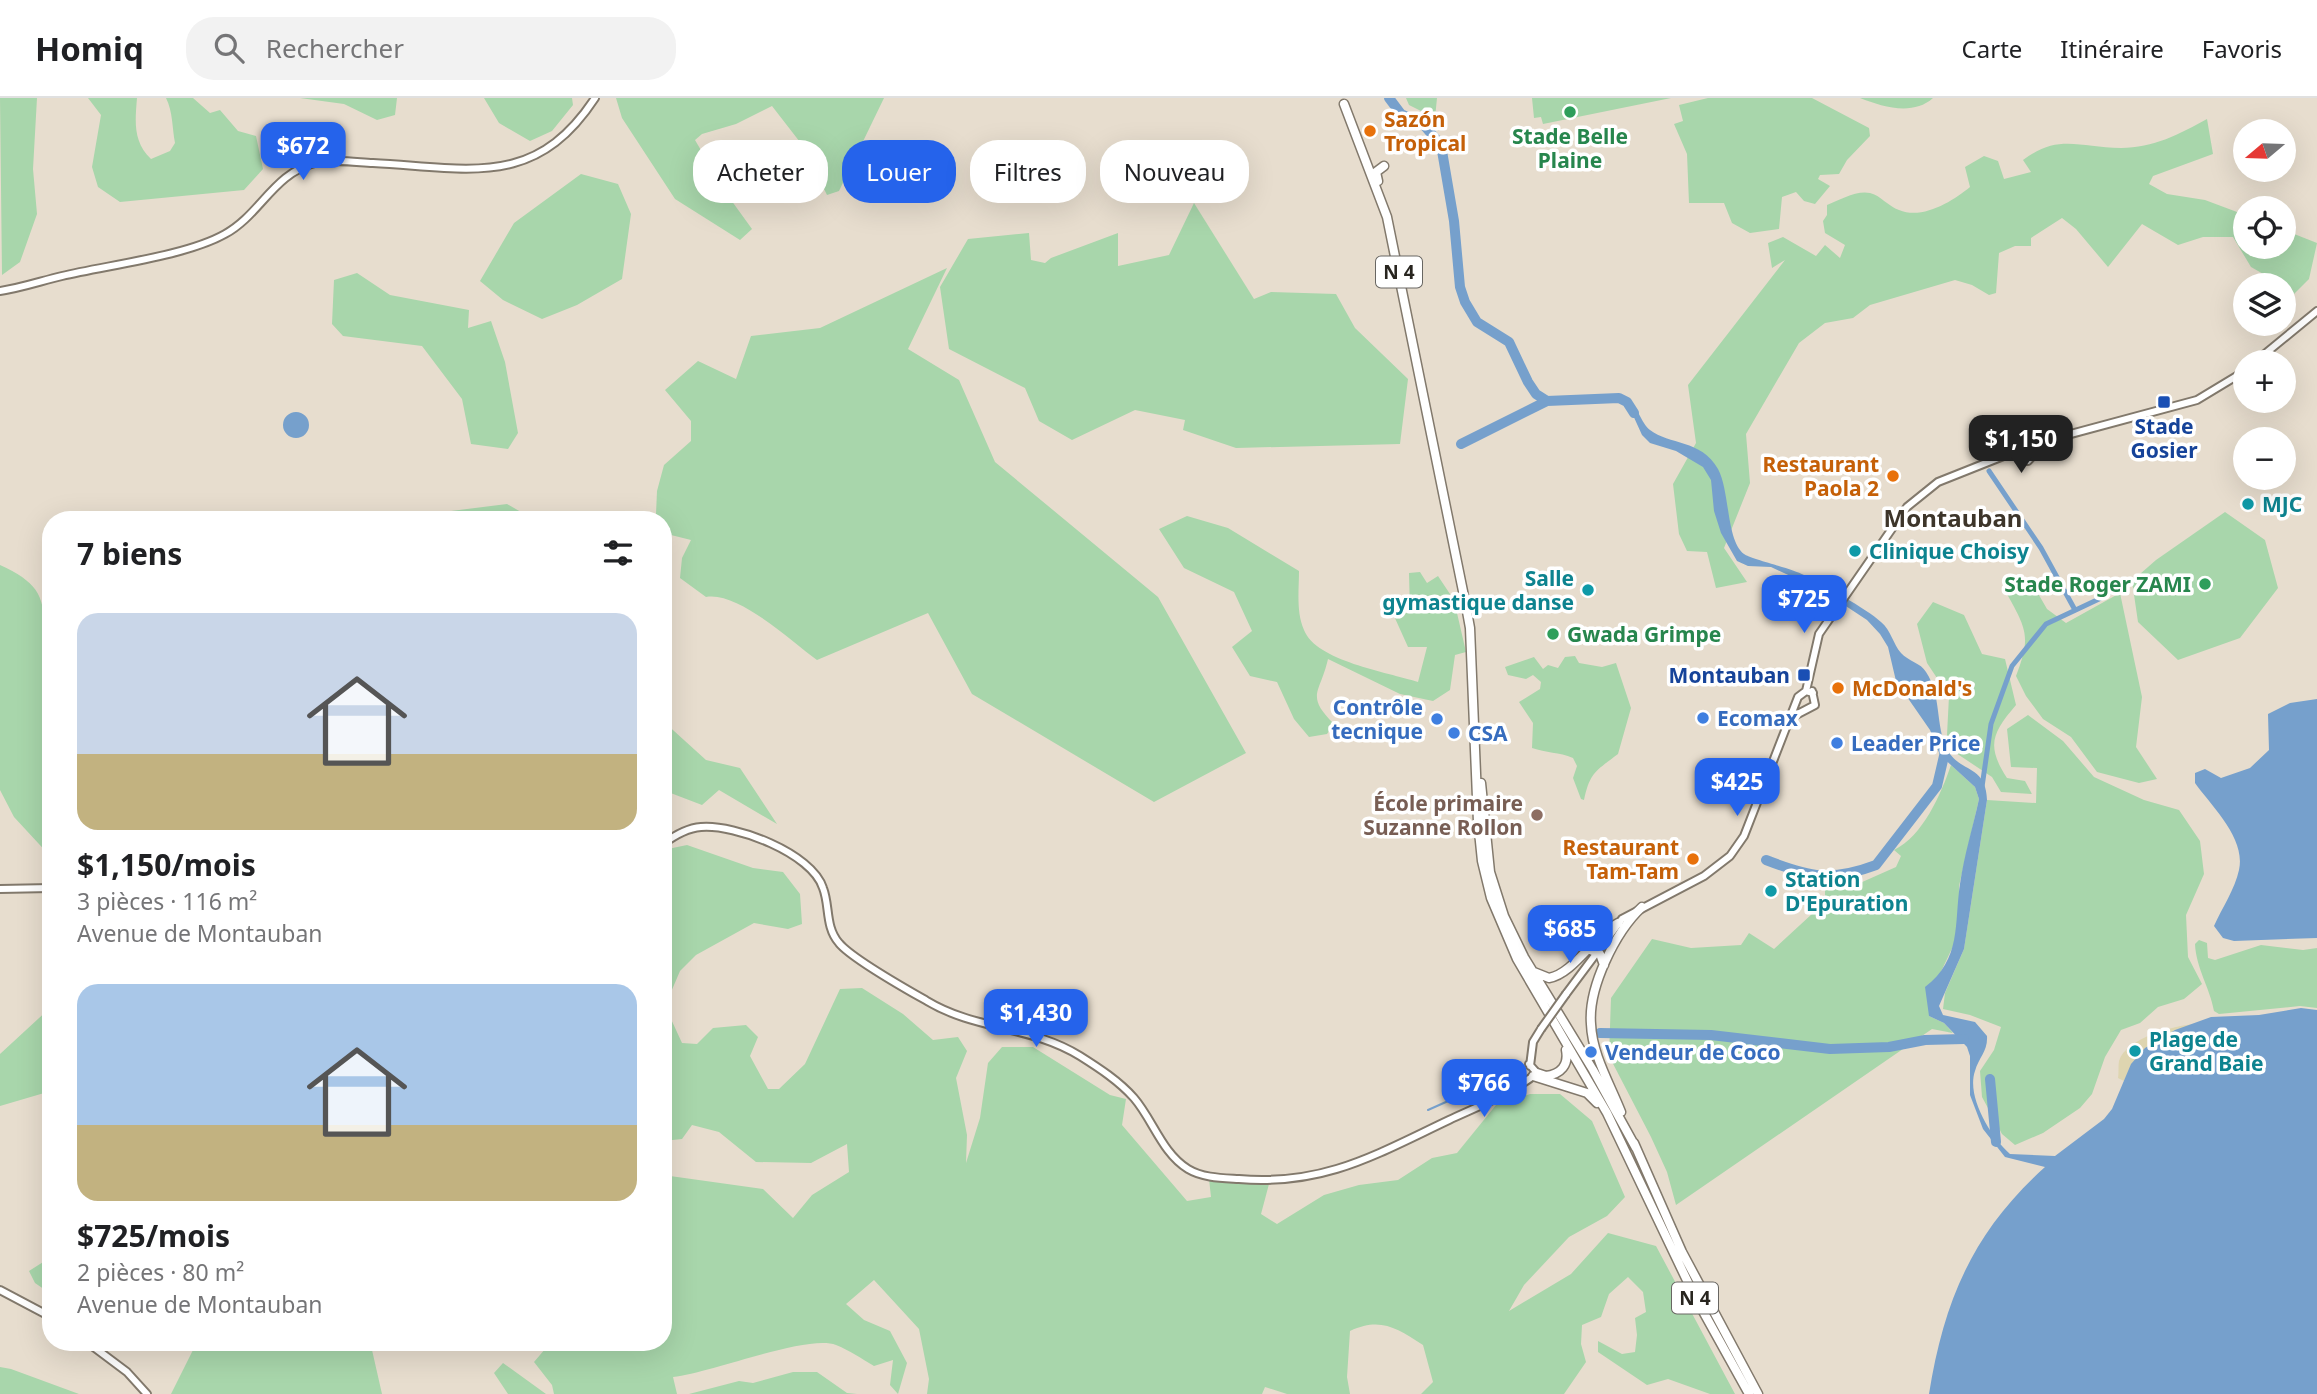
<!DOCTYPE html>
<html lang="fr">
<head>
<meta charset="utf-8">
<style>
	:root { --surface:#fff; --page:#f2f2f2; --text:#202124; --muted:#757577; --line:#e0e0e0; --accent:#2563eb }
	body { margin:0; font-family:"Noto Sans",sans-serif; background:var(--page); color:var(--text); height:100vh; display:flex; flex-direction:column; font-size:26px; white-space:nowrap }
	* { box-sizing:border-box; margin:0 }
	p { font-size:23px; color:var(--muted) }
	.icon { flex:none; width:38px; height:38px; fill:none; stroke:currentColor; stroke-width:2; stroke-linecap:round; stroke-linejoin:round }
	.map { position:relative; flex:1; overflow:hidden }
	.side { position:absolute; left:42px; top:413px; width:630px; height:840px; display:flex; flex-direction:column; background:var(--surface); border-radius:28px; box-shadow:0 7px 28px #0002 }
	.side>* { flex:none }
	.banner { position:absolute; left:693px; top:42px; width:665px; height:63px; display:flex; gap:14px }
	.needle { width:46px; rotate:251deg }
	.fabs { position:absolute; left:2233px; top:21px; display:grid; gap:14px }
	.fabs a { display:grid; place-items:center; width:63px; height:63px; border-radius:50%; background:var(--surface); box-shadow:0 7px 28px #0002; font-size:35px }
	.price { position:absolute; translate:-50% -60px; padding:0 16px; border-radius:14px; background:var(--accent); color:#fff; font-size:23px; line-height:46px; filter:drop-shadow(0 2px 4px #0008) }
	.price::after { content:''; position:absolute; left:50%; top:42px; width:21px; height:16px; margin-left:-10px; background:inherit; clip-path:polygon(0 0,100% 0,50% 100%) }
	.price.on { background:#222; color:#fff }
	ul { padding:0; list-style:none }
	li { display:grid; align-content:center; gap:14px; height:371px; padding:0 35px }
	li span { display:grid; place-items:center; height:217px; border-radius:21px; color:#555 }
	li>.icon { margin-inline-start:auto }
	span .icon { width:126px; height:126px; fill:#fffc; stroke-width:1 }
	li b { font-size:30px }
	h2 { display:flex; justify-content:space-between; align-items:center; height:84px; padding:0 35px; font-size:30px }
	.pill { padding:0 24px; border-radius:28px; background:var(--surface); box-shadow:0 7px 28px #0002; font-size:24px; line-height:63px }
	.pill.on { background:var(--accent); color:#fff }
	header { display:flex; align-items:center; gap:42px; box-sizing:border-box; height:98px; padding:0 35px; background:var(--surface); border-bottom:2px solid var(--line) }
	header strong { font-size:33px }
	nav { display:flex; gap:38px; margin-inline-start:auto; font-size:24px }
	.search { width:490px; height:63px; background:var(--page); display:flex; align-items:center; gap:18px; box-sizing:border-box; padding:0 24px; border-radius:28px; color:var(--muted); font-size:26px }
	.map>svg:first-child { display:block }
	.green { fill:#a8d6ab }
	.sand { fill:#ded5b0 }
	.water { fill:#76a0cc }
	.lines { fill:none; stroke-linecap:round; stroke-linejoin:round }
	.stream { stroke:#76a0cc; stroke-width:2 }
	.canal { stroke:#76a0cc; stroke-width:5 }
	.river { stroke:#76a0cc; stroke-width:10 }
	.secondary-casing { stroke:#82796c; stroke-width:10 }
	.highway-casing { stroke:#82796c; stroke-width:11 }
	.secondary { stroke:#fff; stroke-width:6 }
	.highway { stroke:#fff; stroke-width:8 }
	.secondary-bridge-casing { stroke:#82796c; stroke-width:10; stroke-linecap:butt }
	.secondary-bridge { stroke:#fff; stroke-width:6 }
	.leisure-dot { fill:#2e9e5b; stroke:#fff; stroke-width:2.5 }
	.food-dot { fill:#e8710a; stroke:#fff; stroke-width:2.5 }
	.transit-dot { fill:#1a4fb4; stroke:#fff; stroke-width:2.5 }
	.culture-dot { fill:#0f9aa8; stroke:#fff; stroke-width:2.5 }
	.shop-dot { fill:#3f7fe0; stroke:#fff; stroke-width:2.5 }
	.education-dot { fill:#8d6e63; stroke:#fff; stroke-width:2.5 }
	.labels { text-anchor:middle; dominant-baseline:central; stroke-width:7; stroke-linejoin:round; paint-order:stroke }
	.shield { fill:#fff; stroke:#686662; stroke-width:2 }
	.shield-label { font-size:19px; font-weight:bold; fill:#28251f }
	.food-label { font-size:21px; font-weight:bold; fill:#c56008; stroke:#fff; text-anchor:start }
	.leisure-label { font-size:21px; font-weight:bold; fill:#27864d; stroke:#fff }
	.transit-label { font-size:21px; font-weight:bold; fill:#164399; stroke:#fff }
	.culture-label { font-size:21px; font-weight:bold; fill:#0d838f; stroke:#fff; text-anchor:start }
	.shop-label { font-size:21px; font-weight:bold; fill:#366cbe; stroke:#fff; text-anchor:start }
	.education-label { font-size:21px; font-weight:bold; fill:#785e54; stroke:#fff; text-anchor:end }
	.quarter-label { font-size:24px; font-weight:bold; fill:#3d352a; stroke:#fff }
</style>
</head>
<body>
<header>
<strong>Homiq</strong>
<div class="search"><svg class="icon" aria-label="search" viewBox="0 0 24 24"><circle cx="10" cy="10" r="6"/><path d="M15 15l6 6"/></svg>Rechercher</div>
<nav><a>Carte</a><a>Itinéraire</a><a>Favoris</a></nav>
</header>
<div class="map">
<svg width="2317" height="1296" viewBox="0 0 2317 1296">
	<rect width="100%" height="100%" fill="#e7ddce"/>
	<path class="green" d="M0,0H37L33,71L37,116L20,164L2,177Z
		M88,0H137C135,24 133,44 151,61L170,53L175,45C172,29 173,14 166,0H193L210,15L220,12L238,33L256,38L263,71L244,92L120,104L98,89L92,69L101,17Z
		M300,0H397L395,17L377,22L344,6Z
		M484,0H572L573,7L552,33L530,43L499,25Z
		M616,0H884L839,93L827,97L803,48L772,8L736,26L702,36L695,42L726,95L752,131L740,142L675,101L622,20Z
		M1406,0H1437L1435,20L1409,7Z
		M1532,0H1671L1543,26L1541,19L1534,20Z
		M1708,0H1812L1869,30L1870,38L1847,62L1839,76L1820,77L1818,81L1830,88L1815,106L1804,103L1796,94L1782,99L1779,131L1750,135L1732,125L1724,105H1689L1687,56L1674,26L1683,23L1679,7Z
		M1860,0H1933C1913,18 1883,9 1860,0Z
		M2207,21L2213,56L2153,78L2149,86L2167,96L2205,102L2245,117V149H2284V132L2317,145L2309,181L2289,201L2284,197V187H2272L2265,177L2251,169L2233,139H2203L2178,147L2142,126L2108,169L2076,131L2062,120L2031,140V148H2015L1999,155L1996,195L1989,197L1972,187L1955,182L1870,207L1853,220L1825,225L1799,245L1746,336L1750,385L1724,450L1747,484L1716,490L1707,454L1687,453L1679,436L1673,386L1696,345L1688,287L1785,162L1772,170L1768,145L1783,139L1816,158L1825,147L1840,160L1845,147L1825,135L1823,123L1827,117V107C1839,102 1857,92 1870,95C1880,97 1889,109 1899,112C1923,122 1953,103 1970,89L1965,69L1984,58L1998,63L2004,81L2031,74L2023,62C2059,35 2080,50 2121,50C2153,50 2180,36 2207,21Z
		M581,76L618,86L631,116L622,181L577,207L542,221L503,202L480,183L514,125Z
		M1194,105L1254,201L1271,194L1336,196L1355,230L1408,281L1400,346L1236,350L1183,332L1185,322L1135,312L1072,342L1039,323L1025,290L949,251L940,189L968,141L1029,135L1031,162L1045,165L1051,160L1118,135V168L1169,157Z
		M947,170L908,251L959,282L995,364L1158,499L1246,655L1154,704L972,596L928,515L817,562C791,543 738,493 706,499L680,480L682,460L691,442L671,437L656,416L657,393L664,367L691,343V323L665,292L698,263L736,281L751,238L820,230Z
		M357,175L390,197L469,212L468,230L491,223L505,264L518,335L508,351L471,346L462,301L422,248L343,238L332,226L334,182Z
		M507,406L535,422H379Z
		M2225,414L2265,442L2278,490L2240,540L2178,562L2138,524L2132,483L2156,462Z
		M1187,418L1228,430L1299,473C1299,492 1296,514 1304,532C1316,563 1387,574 1418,584L1427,549H1408L1394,518L1410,514L1409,475L1420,474L1427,485L1438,478L1454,502L1466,554L1455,557L1450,592L1433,603L1400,596L1328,561C1320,596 1305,597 1334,626L1327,636L1309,639L1294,621L1277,584L1250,578L1232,549L1252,533L1234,494L1184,470L1159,431Z
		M0,467C44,487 46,503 43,548L51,557V759L14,719L0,692Z
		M2032,485L2047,511L2066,525L2120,495L2142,599L2136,649L2157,681L2139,685L2097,674L2071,639L2043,621L2026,598L2016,578C2031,539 2027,532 2007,496Z
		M1933,504L1964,517L1982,556L2005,561L2016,607C1992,635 1986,648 2007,680L2025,683L2032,696L2001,694L1992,679L1953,653L1947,637L1949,598L1927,565L1917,526Z
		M1575,558L1579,565L1602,569L1616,565L1631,610L1618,656C1596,673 1590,674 1584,702L1581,701L1573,680L1577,668L1573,660C1559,654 1546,655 1532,650L1533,625L1519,604L1540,591L1541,584L1533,577L1526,581L1508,577L1505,569L1534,559L1543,571L1548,567L1558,570L1565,559Z
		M2028,617L2063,643L2094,679L2144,702L2179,712L2200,743L2204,776L2186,817L2188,859L2202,886L2184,901L2158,909L2140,925L2121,932L2105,959L2092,996L2080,1010L2043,1035L2015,1047L2002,1036L1982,999L1980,973L1994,952L2001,929L1970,917L1943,911L1945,895L1964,851L1987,702L2036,705L2037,670L2011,669L2007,631Z
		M663,623L706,662L740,670L777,726L719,692L702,707L668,694L663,682Z
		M1951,667L1975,689L1979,701L1959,788L1960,812L1955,844L1938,880L1929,918L1944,925L1953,935L1932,931L1676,1107L1667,1074L1651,1039L1609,958L1611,900L1652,841L1691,850L1741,847L1749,835L1774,851L1825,804V785H1860L1896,769L1901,758L1894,752C1923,738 1941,696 1951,667Z
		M687,747L753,770L783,774L800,796L802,826L788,831L754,825L696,857L680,873L665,908L682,945L697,946L713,930L746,927L758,939L750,958L768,991H779L805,966L840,891L862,890L903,916L933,942L958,939L967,953L956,980L967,1037L966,1065L980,1020L988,965L1002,949H1033L1110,997L1126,1001L1122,1027L1187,1103L1211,1099L1209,1081L1269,1086L1261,1116L1277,1126L1324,1097L1359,1087L1398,1082L1432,1060L1457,1055L1496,1007L1530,996H1560L1592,1023L1625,1099L1607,1118L1569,1139L1524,1187L1509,1213L1571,1176L1608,1135L1656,1148L1735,1296H1710L1668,1281L1647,1287L1598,1254V1243L1622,1256L1635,1254L1637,1237L1635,1220L1646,1214L1643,1194L1628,1179L1609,1196L1601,1219L1582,1227L1581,1246L1586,1264L1564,1296H1421L1433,1284L1423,1247C1396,1230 1381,1219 1350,1233L1347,1279L1350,1296H1287L1265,1289L1262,1296H927L929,1281L919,1231L874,1182L846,1206L864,1222L890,1233L907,1265L898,1296L890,1287L893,1262L874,1268C862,1261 849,1252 836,1247C807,1236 712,1275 673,1279L677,1296H554L552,1287L534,1264L551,1244H663V1087L670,1078L763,1091L793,1120L812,1097L849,1074L847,1046L811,1065L756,1064L719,1034L692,1027L682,1041L663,1043V752Z
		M2199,842L2207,845L2208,860L2215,862L2261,847L2303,852L2317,850V910L2300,908L2219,916L2214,913C2210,890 2196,870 2195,846Z
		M51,909V993L0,1008V956Z
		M51,1159V1196L35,1185L29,1173Z
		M197,1244H366L372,1252L382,1296H171Z
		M503,1265L546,1296H508L494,1275Z
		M0,1269L11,1271L79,1296H0Z
		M793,1274H817L847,1295L857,1296H689L739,1283L753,1285Z"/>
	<path class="sand" d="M2196,926C2163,936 2138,951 2124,983L2118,980C2119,975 2118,968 2119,963C2126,940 2175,927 2196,926Z"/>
	<path class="water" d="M1627,304C1640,310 1640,324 1650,332C1669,347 1701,341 1718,371C1730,393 1726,442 1744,456C1750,461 1791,470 1804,477C1822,486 1867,511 1881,524C1891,532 1893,546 1901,555C1908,563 1921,565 1926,574C1942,598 1935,627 1947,651C1959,675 1986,666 1987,702L1964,851L1939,908L1943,917L1975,924L1987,938C1988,953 1979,959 1975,973C1966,999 1991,1039 2010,1056L2055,1058L2104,1021L2112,1011L2131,966L2145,950L2175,932L2211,919L2259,917L2301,910L2317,912V1296H1929C1944,1202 1973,1134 2045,1069L2005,1059L1983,1031L1970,997V958L1967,949L1944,925L1929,918L1925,889C1962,861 1954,825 1960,786C1964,757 1973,729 1979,701L1975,689L1940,657L1930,632L1896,583L1888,549L1880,536L1867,522L1823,493L1771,469L1748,468L1737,463L1721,435L1714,413L1711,382L1703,369L1676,353L1650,345L1642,337Z
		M283 327a13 13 0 1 1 26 0a13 13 0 1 1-26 0Z
		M2317,601V840L2234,843L2223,840L2214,828C2222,810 2235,791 2239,772C2246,740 2212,709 2195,685V675L2205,671L2221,680L2250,670L2269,652L2268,616L2290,605Z"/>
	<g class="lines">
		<path class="stream" d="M1428,1012L1484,987L1516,967"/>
		<path class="canal" d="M1989,373L2041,450L2075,512
			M1982,689L1991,626L2012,568L2046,526L2099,501L2122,486"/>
		<path class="river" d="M1389,0L1401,16L1423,26L1441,47L1454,123L1460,189L1465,204L1477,224L1509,244L1528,284L1536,296L1547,303L1619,300L1627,304L1634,315
			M1461,346L1547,303
			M1766,762C1810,779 1831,784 1876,767L1937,688L1944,658
			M1600,935L1711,937L1830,951L1889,949L1925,942L1964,941
			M1990,981L1996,1044"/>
		<defs>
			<path id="secondary" d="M0,193C21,190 41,183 62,178C108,167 186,158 225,136C260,117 274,75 315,65C335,61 354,64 373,65C470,70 535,91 595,0
				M2255,264L2317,213
				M2016,353L2019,362L2028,363L2046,343
				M1806,593L1819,536L1907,409L1938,384L2016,353L2021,346L2030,347L2197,302L2245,273
				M1792,619L1815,607L1812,593
				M663,746C675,737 687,730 701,729C735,726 812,755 823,790C830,808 825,829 839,845C852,861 906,891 927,903C975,932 1032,928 1080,958C1099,970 1119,983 1134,1000C1153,1022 1162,1055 1188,1071C1203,1080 1222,1080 1239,1081C1324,1088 1375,1057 1449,1022C1479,1008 1511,996 1537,975L1529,966
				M0,791L51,790
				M1566,896L1622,821L1704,778L1730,758L1744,738L1798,599L1806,593L1813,595
				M1530,968L1533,944L1541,931
				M0,1192L51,1219
				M87,1244L127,1274L147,1296"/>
			<path id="highway" d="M1344,6L1387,119L1466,508L1470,530L1478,724L1482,763L1491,800L1517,861L1607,1015L1694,1197L1749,1296
				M1378,83L1376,74L1384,68
				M1481,685L1490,774L1504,818L1524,859L1593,972L1636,1050
				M1586,850L1600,856L1604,867
				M1534,874L1549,880C1573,876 1594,838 1618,825
				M1537,975L1546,978C1561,976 1569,967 1566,952
				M1533,978L1587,995L1597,1005
				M1621,1014C1610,986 1592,956 1591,926C1588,890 1615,834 1642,809
				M1634,1045L1682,1154L1758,1296"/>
		</defs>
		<use href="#secondary" class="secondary-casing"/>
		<use href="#highway" class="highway-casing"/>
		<use href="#secondary" class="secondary"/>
		<use href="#highway" class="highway"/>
		<defs>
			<path id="secondary-bridge" d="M1541,931L1566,896"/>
		</defs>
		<use href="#secondary-bridge" class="secondary-bridge-casing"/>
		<use href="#secondary-bridge" class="secondary-bridge"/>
	</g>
	<g class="leisure-dot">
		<circle cx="1570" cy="14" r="7"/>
		<circle cx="2205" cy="486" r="7"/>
		<circle cx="1553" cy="536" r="7"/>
	</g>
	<g class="food-dot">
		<circle cx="1370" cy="33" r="7"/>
		<circle cx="1893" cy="378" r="7"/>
		<circle cx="1838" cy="590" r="7"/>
		<circle cx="1693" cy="761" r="7"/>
	</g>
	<g class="transit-dot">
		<rect x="2157" y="297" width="14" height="14" rx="3.5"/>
		<rect x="1797" y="570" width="14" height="14" rx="3.5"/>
	</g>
	<g class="culture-dot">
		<circle cx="2248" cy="406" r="7"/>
		<circle cx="1855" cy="453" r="7"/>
		<circle cx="1588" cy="492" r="7"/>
		<circle cx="1771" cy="793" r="7"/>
		<circle cx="2135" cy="953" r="7"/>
	</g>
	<g class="shop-dot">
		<circle cx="1703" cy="620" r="7"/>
		<circle cx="1437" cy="621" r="7"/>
		<circle cx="1454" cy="635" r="7"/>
		<circle cx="1837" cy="645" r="7"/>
		<circle cx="1591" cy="954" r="7"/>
	</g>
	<circle class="education-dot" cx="1537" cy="717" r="7"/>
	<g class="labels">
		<g class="shield">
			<rect x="1376" y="158.5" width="46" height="31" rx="5"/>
			<rect x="1672" y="1184.5" width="46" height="31" rx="5"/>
		</g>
		<g class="shield-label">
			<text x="1399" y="174">N 4</text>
			<text x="1695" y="1200">N 4</text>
		</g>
		<g class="food-label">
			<text x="1384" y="21">Sazón<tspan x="1384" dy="24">Tropical</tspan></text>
			<text x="1879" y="366" text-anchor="end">Restaurant<tspan x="1879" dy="24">Paola 2</tspan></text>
			<text x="1852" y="590">McDonald's</text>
			<text x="1679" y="749" text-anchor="end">Restaurant<tspan x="1679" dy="24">Tam-Tam</tspan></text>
		</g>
		<g class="leisure-label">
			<text x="1570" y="38">Stade Belle<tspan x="1570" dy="24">Plaine</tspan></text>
			<text x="2191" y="486" text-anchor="end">Stade Roger ZAMI</text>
			<text x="1567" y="536" text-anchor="start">Gwada Grimpe</text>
		</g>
		<g class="transit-label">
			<text x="2164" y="328">Stade<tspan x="2164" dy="24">Gosier</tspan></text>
			<text x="1790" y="577" text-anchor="end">Montauban</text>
		</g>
		<g class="culture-label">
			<text x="2262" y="406">MJC</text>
			<text x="1869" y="453">Clinique Choisy</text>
			<text x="1574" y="480" text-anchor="end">Salle<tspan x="1574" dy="24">gymastique danse</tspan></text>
			<text x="1785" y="781">Station<tspan x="1785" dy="24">D'Epuration</tspan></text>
			<text x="2149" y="941">Plage de<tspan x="2149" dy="24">Grand Baie</tspan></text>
		</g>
		<g class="shop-label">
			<text x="1423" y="609" text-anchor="end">Contrôle<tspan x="1423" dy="24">tecnique</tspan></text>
			<text x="1717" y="620">Ecomax</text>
			<text x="1468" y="635">CSA</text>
			<text x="1851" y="645">Leader Price</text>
			<text x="1605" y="954">Vendeur de Coco</text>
		</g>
		<g class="education-label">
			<text x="1523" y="705">École primaire<tspan x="1523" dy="24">Suzanne Rollon</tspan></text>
		</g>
		<g class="quarter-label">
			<text x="1953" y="419">Montauban</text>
		</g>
	</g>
</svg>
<div class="fabs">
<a><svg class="needle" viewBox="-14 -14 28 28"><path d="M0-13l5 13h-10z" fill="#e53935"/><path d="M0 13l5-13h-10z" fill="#757577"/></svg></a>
<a><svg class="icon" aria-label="locate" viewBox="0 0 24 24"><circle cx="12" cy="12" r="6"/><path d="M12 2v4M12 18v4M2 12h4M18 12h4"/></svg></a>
<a><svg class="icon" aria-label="layers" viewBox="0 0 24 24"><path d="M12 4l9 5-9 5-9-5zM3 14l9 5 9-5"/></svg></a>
<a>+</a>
<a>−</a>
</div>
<b class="price" style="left:303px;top:84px">$672</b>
<b class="price on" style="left:2021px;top:377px">$1,150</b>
<b class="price" style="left:1804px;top:537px">$725</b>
<b class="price" style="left:1737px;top:720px">$425</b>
<b class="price" style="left:1570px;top:867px">$685</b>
<b class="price" style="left:1036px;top:951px">$1,430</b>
<b class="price" style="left:1484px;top:1021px">$766</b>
<div class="banner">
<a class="pill">Acheter</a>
<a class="pill on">Louer</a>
<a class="pill">Filtres</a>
<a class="pill">Nouveau</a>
</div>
<section class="side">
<h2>7 biens<svg class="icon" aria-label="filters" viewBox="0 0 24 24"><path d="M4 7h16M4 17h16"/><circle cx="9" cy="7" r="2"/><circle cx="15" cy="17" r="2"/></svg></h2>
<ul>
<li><span style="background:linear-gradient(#c9d6e8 65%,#c2b280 0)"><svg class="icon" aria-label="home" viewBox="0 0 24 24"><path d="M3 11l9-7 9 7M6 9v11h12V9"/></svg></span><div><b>$1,150/mois</b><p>3 pièces · 116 m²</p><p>Avenue de Montauban</p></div></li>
<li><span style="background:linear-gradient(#a9c7e8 65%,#c2b280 0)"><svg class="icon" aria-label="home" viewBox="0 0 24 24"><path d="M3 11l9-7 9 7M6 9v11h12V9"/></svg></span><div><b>$725/mois</b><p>2 pièces · 80 m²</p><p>Avenue de Montauban</p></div></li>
</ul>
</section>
</div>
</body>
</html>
